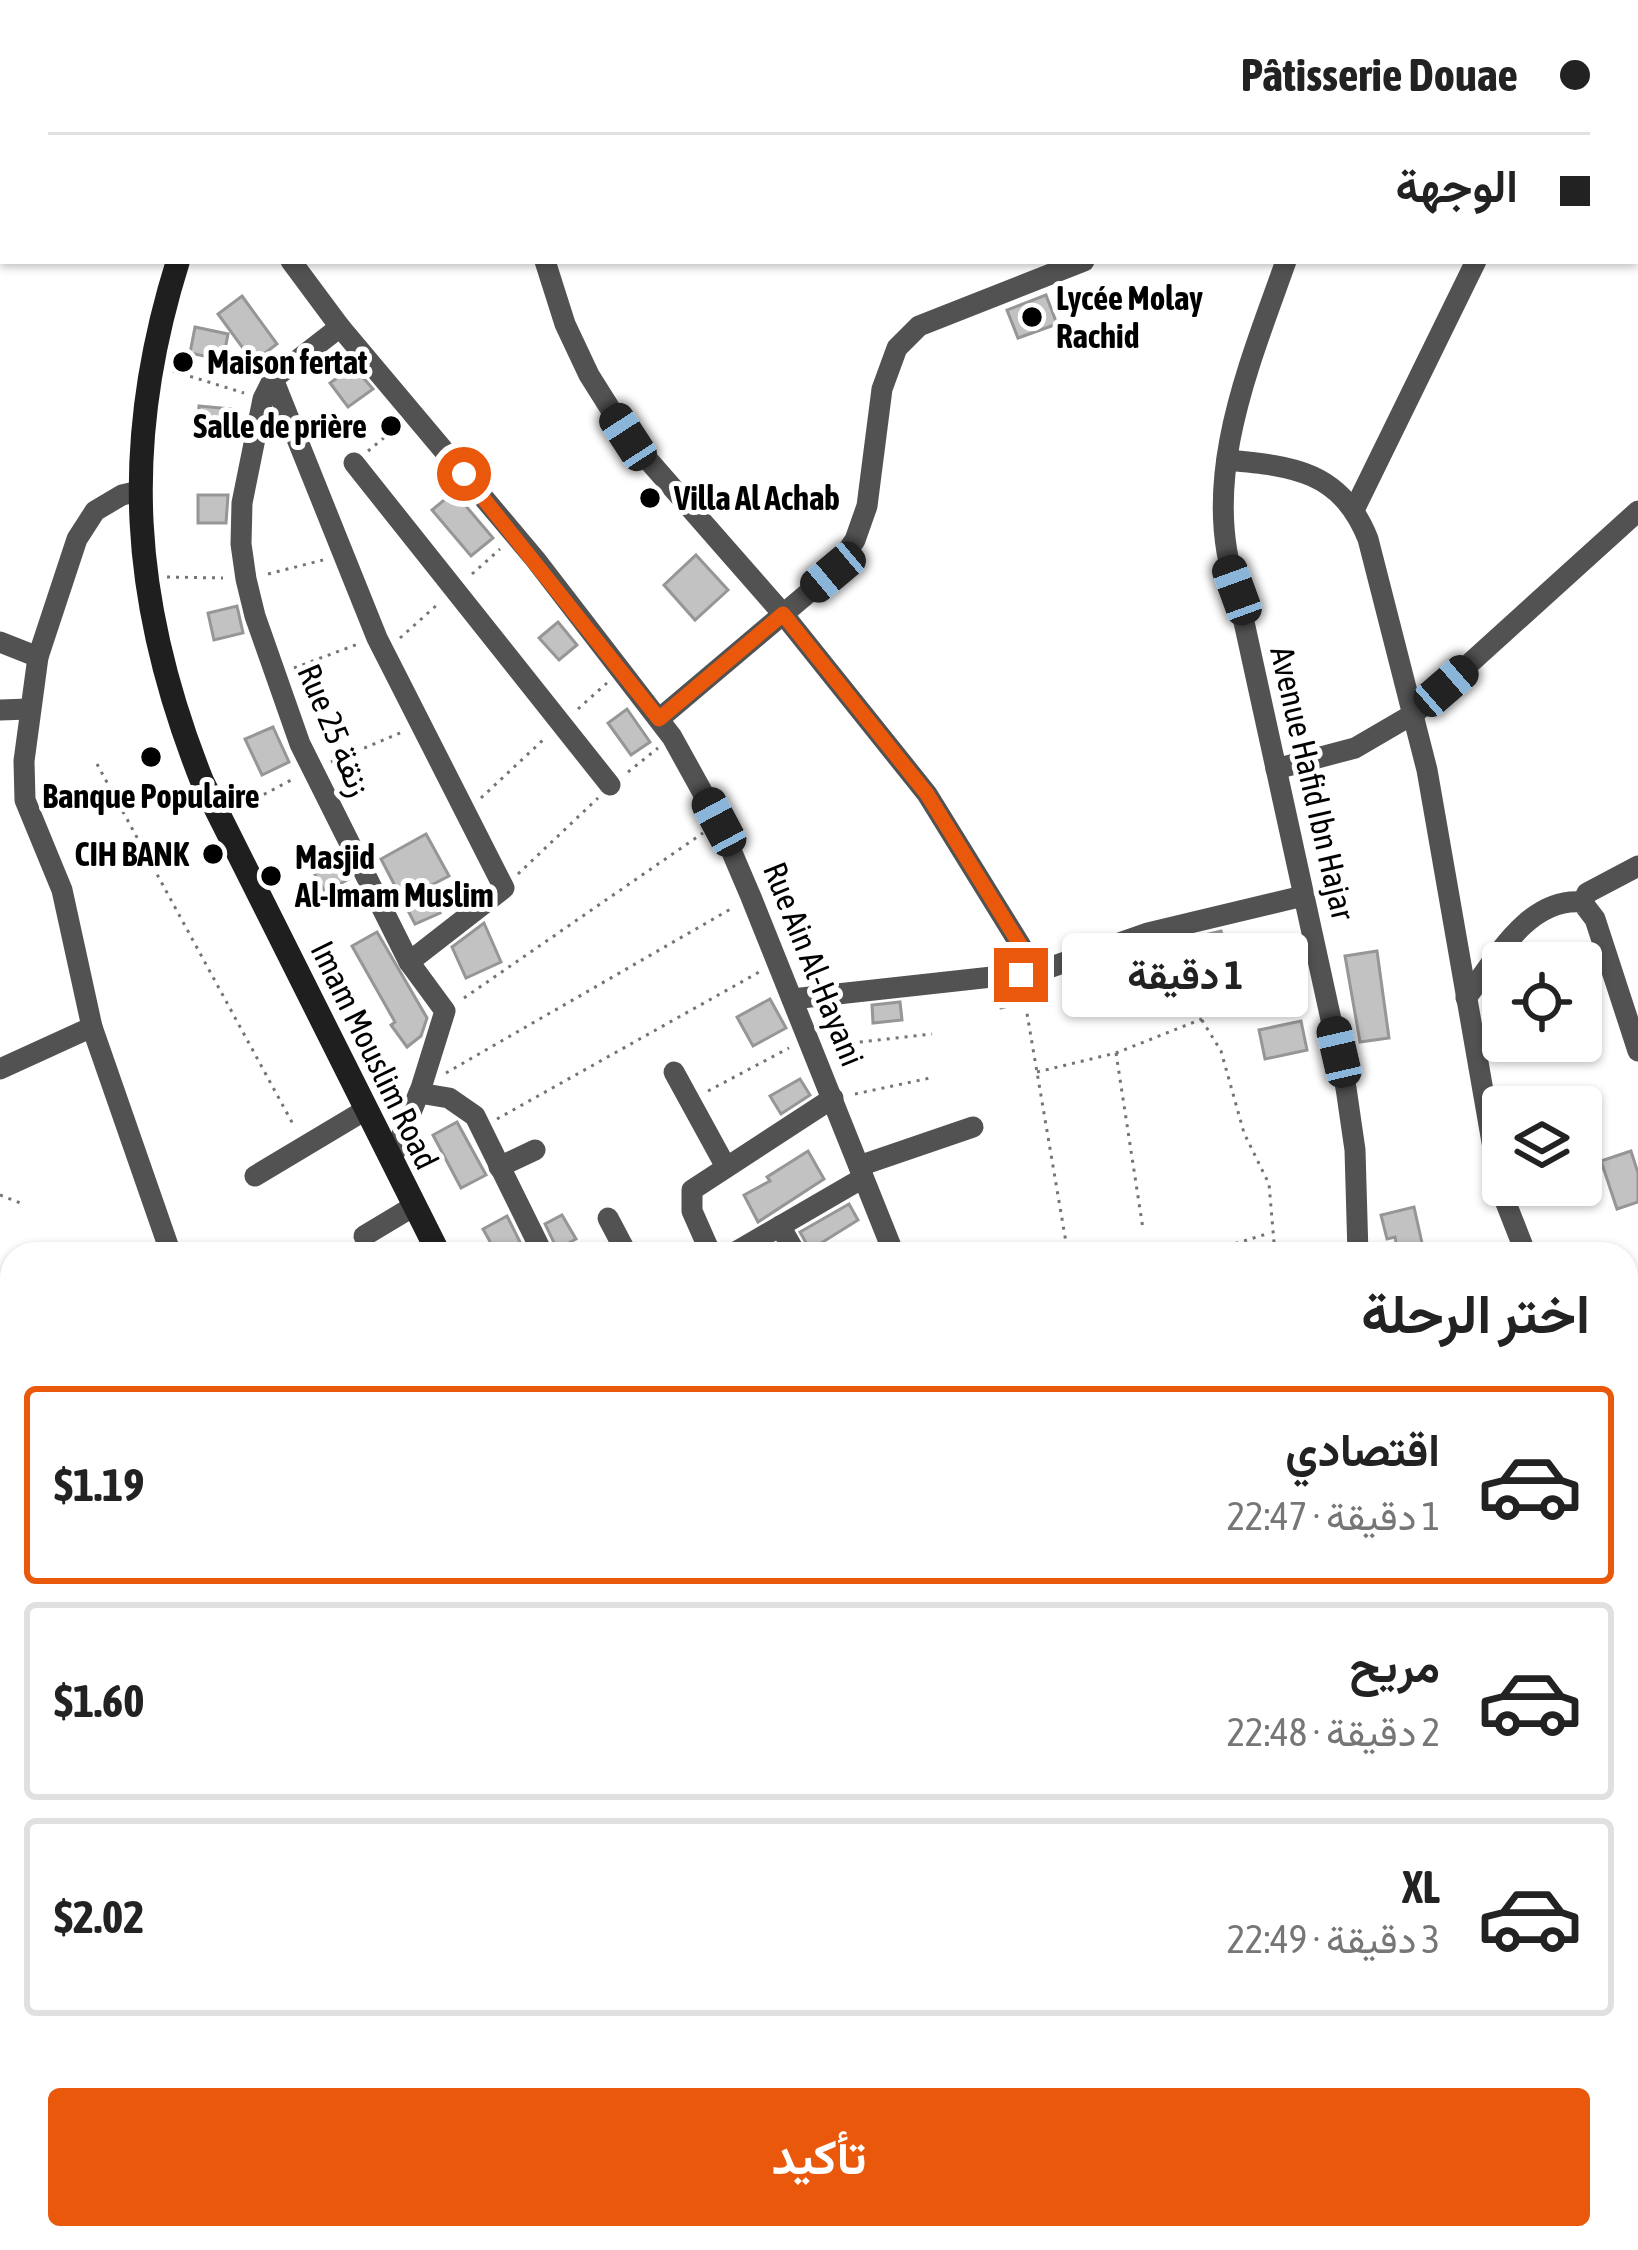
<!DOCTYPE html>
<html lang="ar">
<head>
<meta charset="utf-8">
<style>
  body { margin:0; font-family:"Asap Condensed",Vazirmatn,sans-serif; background:#f6f6f6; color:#222; direction:rtl; height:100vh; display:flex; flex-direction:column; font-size:45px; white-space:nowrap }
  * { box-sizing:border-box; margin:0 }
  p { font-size:39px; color:#767676 }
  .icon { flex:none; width:66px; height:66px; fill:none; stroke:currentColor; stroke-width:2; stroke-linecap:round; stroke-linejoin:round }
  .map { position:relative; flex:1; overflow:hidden; direction:ltr }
  .sheet { position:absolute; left:0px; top:1242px; width:1638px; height:1008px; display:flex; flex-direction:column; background:#fff; border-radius:36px 36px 0 0; box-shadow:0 3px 9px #0004; direction:rtl }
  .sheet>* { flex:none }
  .hud { position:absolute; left:0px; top:0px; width:1638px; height:264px; box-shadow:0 3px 9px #0004; direction:rtl; display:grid; align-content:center; height:264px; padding:0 48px; background:#fff }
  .buttons { position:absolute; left:1482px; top:942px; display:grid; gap:24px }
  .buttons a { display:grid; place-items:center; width:120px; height:120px; border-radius:12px; background:#fff; box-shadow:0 3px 9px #0004; font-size:60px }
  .end { position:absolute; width:54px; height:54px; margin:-27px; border:15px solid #ea580c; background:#fff; box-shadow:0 0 0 6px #fff }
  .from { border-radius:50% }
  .bubble { position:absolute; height:84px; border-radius:12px; background:#fff; box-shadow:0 3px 9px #0004; font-size:39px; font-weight:700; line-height:84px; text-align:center; direction:rtl }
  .car { position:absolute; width:36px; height:72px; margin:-36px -18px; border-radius:15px; box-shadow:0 0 9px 3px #0007; background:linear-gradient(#222 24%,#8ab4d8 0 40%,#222 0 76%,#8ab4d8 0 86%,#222 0) }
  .hud b { display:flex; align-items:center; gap:42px; height:114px; font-size:45px }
  .hud b+b { border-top:3px solid #e0e0e0 }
  .hud i { width:30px; height:30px; background:#222 }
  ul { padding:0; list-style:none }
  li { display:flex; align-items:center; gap:36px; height:198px; margin:0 24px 18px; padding:0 24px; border:6px solid #e0e0e0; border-radius:12px }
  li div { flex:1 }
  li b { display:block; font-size:45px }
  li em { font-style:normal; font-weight:700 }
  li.selected { border-color:#ea580c }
  li>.icon { width:108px; height:108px; stroke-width:1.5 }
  h2 { padding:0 48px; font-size:54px; line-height:144px }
  .primary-button { display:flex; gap:24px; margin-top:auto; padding:24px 48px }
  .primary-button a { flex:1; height:138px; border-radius:12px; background:#ea580c; color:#fff; font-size:48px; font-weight:700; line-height:138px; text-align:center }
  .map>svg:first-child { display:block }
</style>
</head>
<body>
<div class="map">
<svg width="1638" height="2250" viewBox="0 0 1638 2250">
  <rect width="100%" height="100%" fill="#fff"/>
  <g fill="#d9d9d9">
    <path d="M 0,0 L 124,0 L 124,3 L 3,3 L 0,97 Z"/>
    <path d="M 1626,2195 L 1638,2195 L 1638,2250 L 1452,2250 L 1469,2238 L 1626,2238 Z"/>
    <path d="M 1236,2238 L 1342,2238 L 1350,2250 L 1249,2250 Z"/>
  </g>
  <g fill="#c2c2c2" stroke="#969696" stroke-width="3">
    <path d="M 1046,295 L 1057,324 L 1018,338 L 1007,310 Z"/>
    <path d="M 242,296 L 277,344 L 253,362 L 218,314 Z"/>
    <path d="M 195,327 L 228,334 L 223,360 L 190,353 Z"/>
    <path d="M 353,366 L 373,389 L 348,407 L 330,383 Z"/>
    <path d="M 199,406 L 233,409 L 231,436 L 197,434 Z"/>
    <path d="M 454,492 L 493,538 L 471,556 L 432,510 Z"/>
    <path d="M 198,495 L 228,495 L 226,523 L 198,523 Z"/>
    <path d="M 696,555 L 728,590 L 695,620 L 664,585 Z"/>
    <path d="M 237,606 L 243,633 L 214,640 L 208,613 Z"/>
    <path d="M 558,622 L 577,645 L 559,660 L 539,638 Z"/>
    <path d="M 627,709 L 650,742 L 631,755 L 608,723 Z"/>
    <path d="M 273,727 L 289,762 L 262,775 L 245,739 Z"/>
    <path d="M 426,834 L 449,876 L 428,887 L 440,913 L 415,924 L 381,859 Z"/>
    <path d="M 336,856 L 349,879 L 325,892 L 312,869 Z"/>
    <path d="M 484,923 L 501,962 L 466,978 L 452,947 Z"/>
    <path d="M 1221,931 L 1230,963 L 1204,969 L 1196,937 Z"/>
    <path d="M 377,932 L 427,1018 L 421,1036 L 407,1047 L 391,1025 L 395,1022 L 352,946 Z"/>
    <path d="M 1377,951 L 1389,1038 L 1360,1042 L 1345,956 Z"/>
    <path d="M 1016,989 L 1020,1003 L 1001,1008 L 996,992 Z"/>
    <path d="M 770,999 L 786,1028 L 753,1046 L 737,1017 Z"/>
    <path d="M 900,1002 L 902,1020 L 873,1023 L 872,1005 Z"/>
    <path d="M 1301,1021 L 1307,1050 L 1265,1059 L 1259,1030 Z"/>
    <path d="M 800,1079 L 810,1095 L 781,1114 L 770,1096 Z"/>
    <path d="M 457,1122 L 486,1175 L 461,1188 L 433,1135 Z"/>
    <path d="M 808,1151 L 824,1179 L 758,1222 L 744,1195 L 770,1181 L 767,1177 Z"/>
    <path d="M 1631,1151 L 1638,1173 L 1638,1202 L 1617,1209 L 1601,1161 Z"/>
    <path d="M 849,1204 L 858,1220 L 810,1250 L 800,1232 Z"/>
    <path d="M 1414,1207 L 1424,1252 L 1398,1254 L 1395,1237 L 1387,1239 L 1381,1215 Z"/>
    <path d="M 562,1215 L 576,1239 L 557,1249 L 545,1224 Z"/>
    <path d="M 507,1216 L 520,1242 L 497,1254 L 483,1229 Z"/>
  </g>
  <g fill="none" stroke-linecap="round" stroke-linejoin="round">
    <g stroke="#747474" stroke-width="3" stroke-dasharray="3 6" stroke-linecap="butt">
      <path d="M 173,371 L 244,393"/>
      <path d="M 368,451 L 398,426"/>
      <path d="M 268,574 L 323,560"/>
      <path d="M 472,574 L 500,549"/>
      <path d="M 167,577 L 223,578"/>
      <path d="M 400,638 L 438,604"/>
      <path d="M 294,668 L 358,644"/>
      <path d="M 578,709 L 607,683"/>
      <path d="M 331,762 L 400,733"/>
      <path d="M 97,764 L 294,1126"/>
      <path d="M 628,772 L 658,748"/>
      <path d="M 481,798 L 544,739"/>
      <path d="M 240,807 L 295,778"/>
      <path d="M 518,874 L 598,798"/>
      <path d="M 1137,959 L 1155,970 L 1192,1004 L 1221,1051 L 1244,1133 L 1269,1184 L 1275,1254"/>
      <path d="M 1024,996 L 1068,1254"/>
      <path d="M 464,998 L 703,833"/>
      <path d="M 833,1045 L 932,1034"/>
      <path d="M 1116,1053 L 1143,1229"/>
      <path d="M 1037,1072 L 1116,1053 L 1202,1019"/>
      <path d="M 446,1073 L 734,907"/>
      <path d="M 708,1091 L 789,1048"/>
      <path d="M 855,1094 L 930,1078"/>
      <path d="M 497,1119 L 761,971"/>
      <path d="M 0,1195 L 23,1204"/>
      <path d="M 1201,1254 L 1270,1233"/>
      <path d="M 0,1277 L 12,1282"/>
      <path d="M 0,1374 L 12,1377"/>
      <path d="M 0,1480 L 12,1478"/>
      <path d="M 0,1620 L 12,1612"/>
      <path d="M 0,1760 L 12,1751"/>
      <path d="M 0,1896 L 8,1914 L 0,1921"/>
      <path d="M 0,1983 L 12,1979"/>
      <path d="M 0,2037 L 12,2022"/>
      <path d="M 0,2046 L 12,2051"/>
      <path d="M 168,2238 L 175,2250"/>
      <path d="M 381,2238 L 392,2250"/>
      <path d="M 525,2238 L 535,2250"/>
      <path d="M 315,2250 L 336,2238"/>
      <path d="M 413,2250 L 428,2238"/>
      <path d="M 482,2250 L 496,2238"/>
      <path d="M 577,2250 L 613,2238"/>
      <path d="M 681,2250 L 693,2238"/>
    </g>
    <g stroke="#525252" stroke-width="21">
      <path d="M 148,0 L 148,3"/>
      <path d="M 467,0 L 467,3"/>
      <path d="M 950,0 L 951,3"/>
      <path d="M 1170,0 L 1171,3"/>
      <path d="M 1409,0 L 1411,3"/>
      <path d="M 1493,0 L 1495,3"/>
      <path d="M 710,3 L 714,0"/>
      <path d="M 1440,3 L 1446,0"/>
      <path d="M 0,244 L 3,245"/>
      <path d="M 291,261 L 340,327 L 535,559 L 672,737 L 719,822 L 751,897 L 894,1254"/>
      <path d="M 545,261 L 565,324 L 589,375 L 628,437 L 783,614 L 927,794 L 1037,972"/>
      <path d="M 1286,261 C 1250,363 1198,482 1237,590 L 1346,1088 L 1355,1150 L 1358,1254"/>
      <path d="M 340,327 L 273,379 L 263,399 L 242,503 L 241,544 L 246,579 L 255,616 L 300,744 L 409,962 L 445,1011 L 421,1088 L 391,1161"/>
      <path d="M 273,379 L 377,638 L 504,888 L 409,962"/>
      <path d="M 1227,460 C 1293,466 1341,471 1368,539 L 1427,770 L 1500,1188 L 1526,1254"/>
      <path d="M 354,463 L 610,785"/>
      <path d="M 139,491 L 122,495 L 95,511 L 77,539 L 38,657 L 24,761 L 25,800 L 62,890 L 92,1027 L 171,1254"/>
      <path d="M 1355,508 L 1476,261"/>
      <path d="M 0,642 L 38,657"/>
      <path d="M 0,710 L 29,709"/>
      <path d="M 659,719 L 833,572 L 855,540 L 867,506 L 882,389 L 897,348 L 919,326 L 1084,261"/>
      <path d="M 1276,769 L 1355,748 L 1415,713 L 1638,511"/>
      <path d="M 1583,902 L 1587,893 L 1638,866"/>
      <path d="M 1466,998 C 1494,962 1527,897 1582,902 L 1595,919 L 1638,1051"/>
      <path d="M 792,999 L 1037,972 L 1148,933 L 1303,896"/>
      <path d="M 0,1069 L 92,1027"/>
      <path d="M 674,1072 L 726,1167"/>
      <path d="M 419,1093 L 449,1098 L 475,1116 L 543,1254"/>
      <path d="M 859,1166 L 973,1127"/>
      <path d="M 499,1167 L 535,1150"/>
      <path d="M 255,1176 L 367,1109"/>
      <path d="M 608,1218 L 627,1254"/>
      <path d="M 780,1226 L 796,1254"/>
      <path d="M 364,1236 L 414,1206"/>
      <path d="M 711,1254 L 692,1211 L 692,1190 L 833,1098"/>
      <path d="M 732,1254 L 863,1178"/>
      <path d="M 1626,1502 L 1638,1480"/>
      <path d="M 1626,1557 L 1638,1587"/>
      <path d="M 1626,1732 L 1638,1754"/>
      <path d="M 1626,2194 L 1638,2193"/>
      <path d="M 796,2243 L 813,2238"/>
      <path d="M 1364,2246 L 1377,2238"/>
      <path d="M 1146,2250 L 1154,2238"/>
    </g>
    <g stroke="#1f1f1f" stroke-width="24">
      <path d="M 163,0 L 166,3"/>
      <path d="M 200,3 L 201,0"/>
      <path d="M 228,3 L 229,0"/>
      <path d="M 178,261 C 120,445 131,603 202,781 L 439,1254"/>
      <path d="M 958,2238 L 965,2250"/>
    </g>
  </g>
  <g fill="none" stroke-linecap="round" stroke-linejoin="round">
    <path stroke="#ea580c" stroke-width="15" d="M 464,474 L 659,719 L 783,614 L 927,794 L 1037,972 L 1021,975"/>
  </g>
  <g fill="#000" stroke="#fff" stroke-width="4.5">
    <circle cx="1032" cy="317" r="12"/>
    <circle cx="183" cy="362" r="12"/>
    <circle cx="391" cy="426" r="12"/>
    <circle cx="650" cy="498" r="12"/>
    <circle cx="151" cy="757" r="12"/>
    <circle cx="213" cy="854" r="12"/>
    <circle cx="271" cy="876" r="12"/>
  </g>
  <g text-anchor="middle" stroke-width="10" stroke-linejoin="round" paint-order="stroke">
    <g font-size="33" font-weight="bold" fill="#000" stroke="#fff" text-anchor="start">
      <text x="1056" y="310">Lycée Molay<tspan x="1056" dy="38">Rachid</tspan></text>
      <text x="207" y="374">Maison fertat</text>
      <text x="367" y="438" text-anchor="end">Salle de prière</text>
      <text x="674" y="510">Villa Al Achab</text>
      <text x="151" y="808" text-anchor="middle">Banque Populaire</text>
      <text x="189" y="866" text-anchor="end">CIH BANK</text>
      <text x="295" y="869">Masjid<tspan x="295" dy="38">Al-Imam Muslim</tspan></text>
    </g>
    <g font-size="33" fill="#000" stroke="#fff">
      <text transform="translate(335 730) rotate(67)" y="12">Rue 25 زنقة</text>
      <text transform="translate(1313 783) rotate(77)" y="12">Avenue Hafid Ibn Hajar</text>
      <text transform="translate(814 964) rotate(68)" y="12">Rue Ain Al-Hayani</text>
      <text transform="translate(375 1055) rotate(64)" y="12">Imam Mouslim Road</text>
    </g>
  </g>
</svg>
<div class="buttons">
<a><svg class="icon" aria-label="locate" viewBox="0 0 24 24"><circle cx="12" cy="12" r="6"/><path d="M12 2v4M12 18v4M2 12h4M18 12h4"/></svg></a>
<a><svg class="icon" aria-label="layers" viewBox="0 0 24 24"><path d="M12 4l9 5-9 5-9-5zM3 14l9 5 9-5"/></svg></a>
</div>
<i class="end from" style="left:464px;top:474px"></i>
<i class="end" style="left:1021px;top:975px"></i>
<div class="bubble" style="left:1062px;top:933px;width:246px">1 دقيقة</div>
<i class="car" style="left:628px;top:437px;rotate:327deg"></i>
<i class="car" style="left:833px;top:572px;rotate:230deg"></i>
<i class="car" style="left:1237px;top:590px;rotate:340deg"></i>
<i class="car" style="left:1446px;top:686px;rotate:49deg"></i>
<i class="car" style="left:719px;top:822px;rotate:332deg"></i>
<i class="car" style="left:1339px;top:1052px;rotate:347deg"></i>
<div class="hud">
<b><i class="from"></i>Pâtisserie Douae</b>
<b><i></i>الوجهة</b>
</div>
<section class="sheet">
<h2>اختر الرحلة</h2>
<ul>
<li class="selected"><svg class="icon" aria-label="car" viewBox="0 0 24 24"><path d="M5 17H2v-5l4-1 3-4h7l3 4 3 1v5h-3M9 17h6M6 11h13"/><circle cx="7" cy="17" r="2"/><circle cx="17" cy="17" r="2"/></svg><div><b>اقتصادي</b><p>1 دقيقة · 22:47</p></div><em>$1.19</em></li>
<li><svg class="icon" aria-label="car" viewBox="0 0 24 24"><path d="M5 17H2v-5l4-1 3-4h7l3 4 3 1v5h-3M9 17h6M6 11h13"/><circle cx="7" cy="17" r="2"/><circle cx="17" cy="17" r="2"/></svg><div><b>مريح</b><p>2 دقيقة · 22:48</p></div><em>$1.60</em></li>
<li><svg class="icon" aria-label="car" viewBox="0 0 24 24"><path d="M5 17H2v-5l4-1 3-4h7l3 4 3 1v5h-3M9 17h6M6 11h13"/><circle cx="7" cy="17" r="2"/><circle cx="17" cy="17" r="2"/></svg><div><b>XL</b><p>3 دقيقة · 22:49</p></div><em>$2.02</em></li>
</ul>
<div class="primary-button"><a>تأكيد</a></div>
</section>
</div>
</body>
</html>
